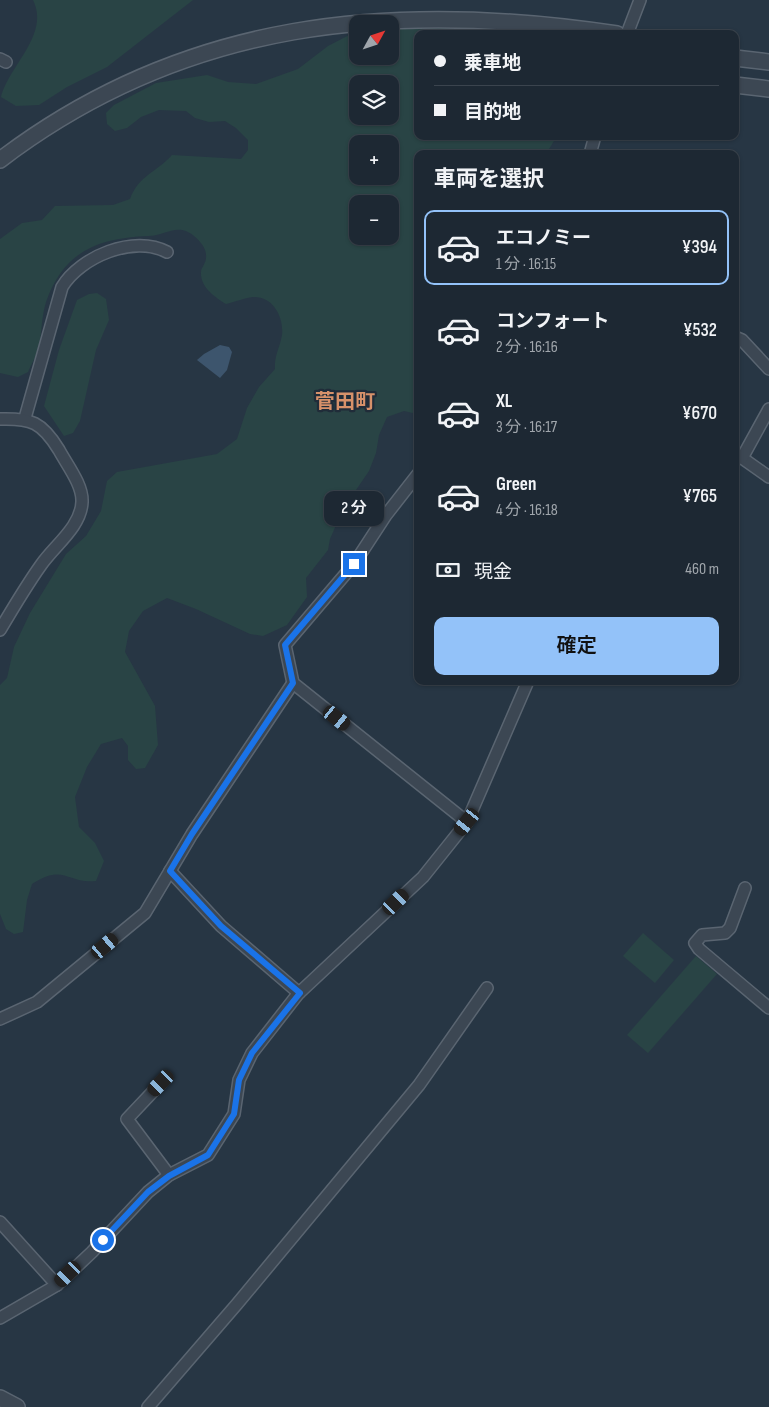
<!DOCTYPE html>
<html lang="ja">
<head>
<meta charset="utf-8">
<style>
  body { margin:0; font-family:"Sofia Sans Condensed","Noto Sans JP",sans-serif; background:#25303b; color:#f1f3f6; height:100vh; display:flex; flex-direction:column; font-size:19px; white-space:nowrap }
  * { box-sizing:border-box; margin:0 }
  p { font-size:16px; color:#a0a6ac }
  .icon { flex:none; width:28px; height:28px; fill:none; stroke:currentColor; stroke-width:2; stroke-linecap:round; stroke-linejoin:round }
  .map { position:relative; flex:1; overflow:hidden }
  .sheet { position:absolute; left:414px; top:150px; width:325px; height:535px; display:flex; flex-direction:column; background:#1d2833; border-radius:10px; box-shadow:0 1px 4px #0004,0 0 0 1px #3b444e }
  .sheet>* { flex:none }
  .top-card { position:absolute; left:414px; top:30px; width:325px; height:110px; border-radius:10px; box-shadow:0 1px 4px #0004,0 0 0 1px #3b444e; display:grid; align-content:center; height:110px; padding:0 20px; background:#1d2833 }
  .needle { width:32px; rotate:50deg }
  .controls { position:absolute; left:349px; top:15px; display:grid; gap:10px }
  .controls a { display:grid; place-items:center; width:50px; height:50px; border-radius:10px; background:#1d2833; box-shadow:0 1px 4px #0004,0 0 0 1px #3b444e; font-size:25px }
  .end { position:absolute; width:22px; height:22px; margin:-11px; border:6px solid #1a73e8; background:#fff; box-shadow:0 0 0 2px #fff }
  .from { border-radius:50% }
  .bubble { position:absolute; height:35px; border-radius:10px; background:#1d2833; box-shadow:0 1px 4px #0004,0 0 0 1px #3b444e; font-size:16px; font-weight:600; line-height:35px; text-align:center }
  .car { position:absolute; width:15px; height:30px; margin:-15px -8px; border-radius:6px; box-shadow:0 0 4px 1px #0007; background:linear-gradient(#222 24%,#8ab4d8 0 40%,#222 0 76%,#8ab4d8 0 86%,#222 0) }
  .top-card b { display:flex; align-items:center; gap:18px; height:48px; font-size:19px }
  .top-card b+b { border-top:1px solid #3b444e }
  .top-card i { width:12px; height:12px; background:#f1f3f6 }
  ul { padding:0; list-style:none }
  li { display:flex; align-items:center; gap:15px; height:75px; margin:0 10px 8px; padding:0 10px; border:2px solid transparent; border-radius:10px }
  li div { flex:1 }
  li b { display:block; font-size:19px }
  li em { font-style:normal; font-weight:600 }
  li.current { border-color:#93c2f9 }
  li>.icon { width:45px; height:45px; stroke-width:1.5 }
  h2 { padding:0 20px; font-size:22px; line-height:60px }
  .pay { display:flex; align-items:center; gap:12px; height:55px; padding:0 20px; font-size:19px }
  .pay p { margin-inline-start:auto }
  .cta { display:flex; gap:10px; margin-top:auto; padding:10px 20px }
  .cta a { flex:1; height:58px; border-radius:10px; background:#93c2f9; color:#111; font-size:20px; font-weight:600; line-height:58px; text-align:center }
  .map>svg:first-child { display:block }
</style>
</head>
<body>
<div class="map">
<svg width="769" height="1407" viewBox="0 0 769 1407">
  <rect width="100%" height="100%" fill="#273644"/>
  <g fill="#294445" fill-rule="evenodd">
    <path d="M 33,0 L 193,0 L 107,67 L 67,87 L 39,105 L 16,106 L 1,97 C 10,64 50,35 33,0 Z"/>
    <path d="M 390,24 L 498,28 L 509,34 L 418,34 L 418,136 L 557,136 L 546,154 L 418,154 L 417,414 L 404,411 L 387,417 L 379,435 L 376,453 L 369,471 L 343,509 L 330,539 L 328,550 L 306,578 L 307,597 L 287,625 L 263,636 L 250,634 L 196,609 L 167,598 L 143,611 L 129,631 L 125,652 L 155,706 L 158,745 L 145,768 L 136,769 L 128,760 L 128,746 L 122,738 L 101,744 L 87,767 L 75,797 L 79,827 L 95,843 L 104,861 L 96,881 C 66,884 65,863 32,884 L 27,900 L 23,932 L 14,934 L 6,929 L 0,914 L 0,685 L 7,678 L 14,647 L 30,613 L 66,554 L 86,536 L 101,511 L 107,481 L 117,472 L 217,454 L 237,439 L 247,408 L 259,387 L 275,369 C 274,356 280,347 282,335 C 284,317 273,296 253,297 C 244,298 234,302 226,304 C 215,297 200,287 201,272 C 201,268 206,263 206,258 C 207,249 201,242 194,236 C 177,222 166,236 148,236 C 98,238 64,251 46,302 C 41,318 42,335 38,351 C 35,358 31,365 28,372 L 18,377 L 0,373 L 0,239 L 22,223 L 42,220 L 55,206 L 113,205 L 130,199 C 139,175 156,173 172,155 L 241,159 L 248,150 L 248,140 L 236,128 L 225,121 L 209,122 L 195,118 L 186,111 L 159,110 L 141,117 L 127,128 L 115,131 L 107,124 L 106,113 L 114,105 L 156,83 L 207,75 L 228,82 L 256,84 L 298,69 L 328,46 L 357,31 L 358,56 L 390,56 ZM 358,84 L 390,84 L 390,116 L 358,116 ZM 358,144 L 390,144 L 390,176 L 358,176 ZM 358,204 L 390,204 L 390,236 L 358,236 Z"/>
    <path d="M 97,293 L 106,299 L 109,320 L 96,350 L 80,421 L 73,433 L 64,436 L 44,406 L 59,350 L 77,300 L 89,294 Z"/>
    <path d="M 643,933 L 674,960 L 655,983 L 623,956 Z"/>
    <path d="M 696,956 L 717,974 L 648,1053 L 627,1035 Z"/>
  </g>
  <path fill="#3d556d" d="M 220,345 L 229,347 L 232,352 L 227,370 L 220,378 L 197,360 L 204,354 Z"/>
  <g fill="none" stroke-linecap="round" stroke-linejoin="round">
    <defs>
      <g id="minor">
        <path d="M 627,34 L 640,0"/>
        <path d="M 0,59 L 6,62"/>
        <path d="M 590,154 L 595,136"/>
        <path d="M 735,337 L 742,340 L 769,369"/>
        <path d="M 25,418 L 62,287 C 80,257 134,234 167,252"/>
        <path d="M 0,419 C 31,418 42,422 59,450 C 67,465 83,485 82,502 C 81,527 54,546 41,565 C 26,586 13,608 0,630"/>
        <path d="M 735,453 L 769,477"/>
        <path d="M 742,458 L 769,409"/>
        <path d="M 418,474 L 386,515 L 354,564 L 285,645 L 293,683 L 467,822"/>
        <path d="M 170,871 L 221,926 L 299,993"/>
        <path d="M 745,888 L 730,928 L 725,933 L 702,935 L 695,943 L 699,949 L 769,1008"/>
        <path d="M 0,1019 L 37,1002 L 145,913 L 192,834 L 293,683"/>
        <path d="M 161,1083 L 127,1119 L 169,1175"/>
        <path d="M 0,1222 L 57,1285"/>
        <path d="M 0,1318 L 57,1285 L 92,1252 L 148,1192 L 169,1175 L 208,1155 L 234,1114 L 239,1080 L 252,1053 L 298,994 L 423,877 L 467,822 L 528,681"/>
        <path d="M 148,1407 L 237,1304 L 419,1085 L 487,988"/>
      </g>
      <g id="tertiary">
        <path d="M 735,58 L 769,62"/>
        <path d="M 735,85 L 769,89"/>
        <path d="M 0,160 C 184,20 392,0 617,34"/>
        <path d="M 0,1398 L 17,1407"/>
      </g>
    </defs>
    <use href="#minor" stroke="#5a6571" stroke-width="14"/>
    <use href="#tertiary" stroke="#5a6571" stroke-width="18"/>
    <use href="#minor" stroke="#3c4753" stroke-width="11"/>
    <use href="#tertiary" stroke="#3c4753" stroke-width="15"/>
  </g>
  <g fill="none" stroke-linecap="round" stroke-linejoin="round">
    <path stroke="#1a73e8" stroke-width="6" d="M 103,1240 L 148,1192 L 169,1176 L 208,1155 L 234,1114 L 239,1080 L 252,1053 L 300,993 L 221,926 L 170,871 L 192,834 L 293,683 L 285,645 L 354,564"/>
  </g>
  <g text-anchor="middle" stroke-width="4.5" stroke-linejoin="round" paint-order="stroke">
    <g font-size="20" font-weight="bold" fill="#d7916a" stroke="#202c39">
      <text x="345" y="408">菅田町</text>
    </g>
  </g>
</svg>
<div class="controls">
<a><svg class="needle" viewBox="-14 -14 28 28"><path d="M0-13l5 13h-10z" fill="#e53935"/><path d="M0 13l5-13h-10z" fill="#a0a6ac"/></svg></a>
<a><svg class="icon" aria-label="layers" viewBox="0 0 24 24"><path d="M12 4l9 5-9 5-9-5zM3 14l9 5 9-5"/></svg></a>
<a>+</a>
<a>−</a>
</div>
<i class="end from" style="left:103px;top:1240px"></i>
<i class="end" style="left:354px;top:564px"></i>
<div class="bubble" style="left:324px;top:491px;width:60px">2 分</div>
<i class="car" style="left:337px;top:718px;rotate:129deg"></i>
<i class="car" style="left:467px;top:822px;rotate:219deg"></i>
<i class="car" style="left:396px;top:902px;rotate:46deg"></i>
<i class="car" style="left:105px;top:946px;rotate:50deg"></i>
<i class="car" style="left:161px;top:1083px;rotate:224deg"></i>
<i class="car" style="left:68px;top:1274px;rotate:226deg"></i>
<div class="top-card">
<b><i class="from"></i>乗車地</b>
<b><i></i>目的地</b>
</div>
<section class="sheet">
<h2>車両を選択</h2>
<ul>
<li class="current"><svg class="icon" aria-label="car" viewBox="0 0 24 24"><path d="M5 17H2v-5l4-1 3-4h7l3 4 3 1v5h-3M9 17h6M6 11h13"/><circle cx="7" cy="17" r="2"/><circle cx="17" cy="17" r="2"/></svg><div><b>エコノミー</b><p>1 分 · 16:15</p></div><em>¥394</em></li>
<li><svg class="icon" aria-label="car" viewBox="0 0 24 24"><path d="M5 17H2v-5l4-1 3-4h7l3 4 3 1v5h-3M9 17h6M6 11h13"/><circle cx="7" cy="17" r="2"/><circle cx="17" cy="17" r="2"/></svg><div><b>コンフォート</b><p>2 分 · 16:16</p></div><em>¥532</em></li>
<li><svg class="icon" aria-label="car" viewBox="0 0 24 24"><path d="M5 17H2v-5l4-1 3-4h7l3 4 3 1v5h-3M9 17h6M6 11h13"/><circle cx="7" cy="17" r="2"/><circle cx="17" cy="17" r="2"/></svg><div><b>XL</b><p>3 分 · 16:17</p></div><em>¥670</em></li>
<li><svg class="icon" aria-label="car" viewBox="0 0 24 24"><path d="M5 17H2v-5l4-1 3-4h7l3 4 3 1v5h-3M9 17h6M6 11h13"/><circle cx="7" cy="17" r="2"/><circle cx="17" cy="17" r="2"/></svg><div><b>Green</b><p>4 分 · 16:18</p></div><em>¥765</em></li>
</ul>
<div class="pay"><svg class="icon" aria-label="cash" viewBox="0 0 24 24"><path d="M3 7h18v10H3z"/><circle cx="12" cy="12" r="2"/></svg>現金<p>460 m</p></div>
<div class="cta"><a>確定</a></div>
</section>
</div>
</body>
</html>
